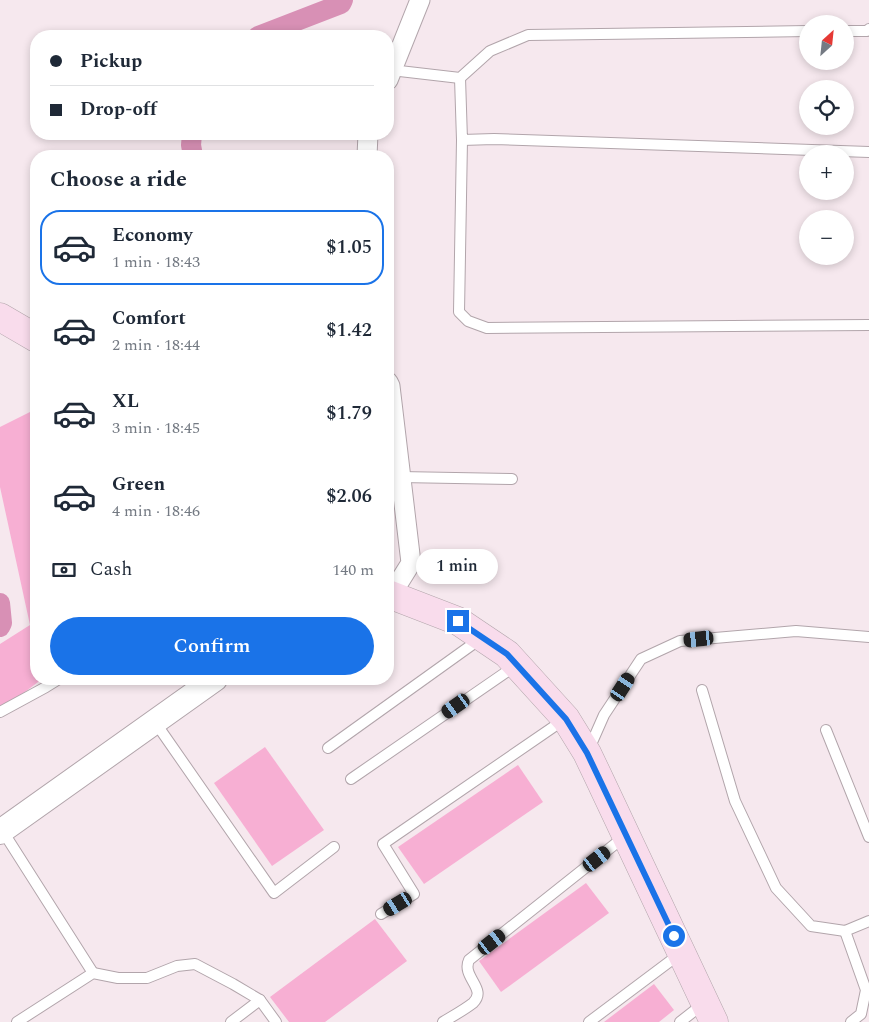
<!DOCTYPE html>
<html lang="en">
<head>
<meta charset="utf-8">
<style>
  body { margin:0; font-family:Spectral,serif; background:#f6f6f7; color:#1f2937; height:100vh; display:flex; flex-direction:column; font-size:19px; white-space:nowrap }
  * { box-sizing:border-box; margin:0 }
  p { font-size:16px; color:#747a83 }
  .icon { flex:none; width:28px; height:28px; fill:none; stroke:currentColor; stroke-width:2; stroke-linecap:round; stroke-linejoin:round }
  .map { position:relative; flex:1; overflow:hidden }
  .sheet { position:absolute; left:30px; top:150px; width:364px; height:535px; display:flex; flex-direction:column; background:#fff; border-radius:20px; box-shadow:0 2px 8px #0003 }
  .sheet>* { flex:none }
  .top-card { position:absolute; left:30px; top:30px; width:364px; height:110px; border-radius:20px; box-shadow:0 2px 8px #0003; display:grid; align-content:center; height:110px; padding:0 20px; background:#fff }
  .needle { width:32px; rotate:27deg }
  .buttons { position:absolute; left:799px; top:15px; display:grid; gap:10px }
  .buttons a { display:grid; place-items:center; width:55px; height:55px; border-radius:50%; background:#fff; box-shadow:0 2px 8px #0003; font-size:25px }
  .end { position:absolute; width:22px; height:22px; margin:-11px; border:6px solid #1a73e8; background:#fff; box-shadow:0 0 0 2px #fff }
  .from { border-radius:50% }
  .bubble { position:absolute; height:35px; border-radius:18px; background:#fff; box-shadow:0 2px 8px #0003; font-size:16px; font-weight:600; line-height:35px; text-align:center }
  .car { position:absolute; width:15px; height:30px; margin:-15px -8px; border-radius:6px; box-shadow:0 0 4px 1px #0007; background:linear-gradient(#222 24%,#8ab4d8 0 40%,#222 0 76%,#8ab4d8 0 86%,#222 0) }
  .top-card b { display:flex; align-items:center; gap:18px; height:48px; font-size:19px }
  .top-card b+b { border-top:1px solid #e0e1e3 }
  .top-card i { width:12px; height:12px; background:#1f2937 }
  ul { padding:0; list-style:none }
  li { display:flex; align-items:center; gap:15px; height:75px; margin:0 10px 8px; padding:0 10px; border:2px solid transparent; border-radius:20px }
  li div { flex:1 }
  li b { display:block; font-size:19px }
  li em { font-style:normal; font-weight:600 }
  li.current { border-color:#1a73e8 }
  li>.icon { width:45px; height:45px; stroke-width:1.5 }
  h2 { padding:0 20px; font-size:22px; line-height:60px }
  .pay { display:flex; align-items:center; gap:12px; height:55px; padding:0 20px; font-size:19px }
  .pay p { margin-inline-start:auto }
  .primary-button { display:flex; gap:10px; margin-top:auto; padding:10px 20px }
  .primary-button a { flex:1; height:58px; border-radius:30px; background:#1a73e8; color:#fff; font-size:20px; font-weight:600; line-height:58px; text-align:center }
  .map>svg:first-child { display:block }
</style>
</head>
<body>
<div class="map">
<svg width="869" height="1022" viewBox="0 0 869 1022">
  <rect width="100%" height="100%" fill="#f6e8ee"/>
  <g fill="#f7afd3">
    <path d="M 36,409 L 36,679 L 42,679 L 0,711 L 0,644 L 30,625 L 0,487 L 0,427 Z"/>
    <path d="M 265,747 L 324,830 L 272,866 L 214,783 Z"/>
    <path d="M 518,765 L 543,802 L 424,884 L 398,847 Z"/>
    <path d="M 586,883 L 609,913 L 501,992 L 479,961 Z"/>
    <path d="M 375,919 L 407,961 L 325,1022 L 289,1022 L 270,997 Z"/>
    <path d="M 654,984 L 674,1010 L 659,1022 L 604,1022 Z"/>
  </g>
  <g fill="none" stroke-linecap="round" stroke-linejoin="round">
    <g stroke="#d890b5" stroke-width="20">
      <path d="M 258,36 L 341,4 L 343,0"/>
      <path d="M 192,134 L 191,145 L 193,156"/>
      <path d="M 0,603 L 2,623 L 0,627"/>
    </g>
    <defs>
      <g id="service">
        <path d="M 845,31 L 867,31 L 869,29"/>
        <path d="M 391,70 L 460,78 L 490,51 L 528,35 L 808,31"/>
        <path d="M 460,78 L 462,140 L 494,139 L 869,152"/>
        <path d="M 462,140 L 459,312 L 468,321 L 487,328 L 869,325"/>
        <path d="M 400,477 L 512,479"/>
        <path d="M 702,690 L 735,801 L 776,888 L 811,926 L 845,931 L 869,921"/>
        <path d="M 0,712 L 46,687 L 59,679"/>
        <path d="M 155,722 L 274,893 L 334,847"/>
        <path d="M 826,730 L 869,837"/>
        <path d="M 328,748 L 480,639"/>
        <path d="M 589,749 L 604,715 L 641,659 L 680,641 L 796,631 L 869,637"/>
        <path d="M 351,779 L 515,666"/>
        <path d="M 2,830 L 93,973"/>
        <path d="M 381,914 L 414,894 L 383,844 L 565,719"/>
        <path d="M 845,931 L 866,990 L 861,1014 L 851,1022"/>
        <path d="M 17,1022 L 93,973 L 118,978 L 147,978 L 177,966 L 195,964 L 233,984 L 260,1000 L 276,1022"/>
        <path d="M 231,1022 L 260,1000"/>
        <path d="M 443,1022 C 453,1016 464,1010 473,1003 C 488,989 461,977 469,960 L 624,837"/>
        <path d="M 589,1022 L 681,953"/>
        <path d="M 680,1022 L 703,1004"/>
      </g>
      <g id="minor">
        <path d="M 388,80 L 420,0"/>
        <path d="M 367,156 L 368,134"/>
        <path d="M 388,382 L 390,386 L 411,563 L 391,595"/>
      </g>
      <path id="tertiary" d="M 0,832 L 215,679"/>
      <g id="secondary">
        <path d="M 0,317 L 36,338"/>
        <path d="M 388,594 L 458,621 L 507,654 L 566,719 L 587,753 L 598,776 L 714,1022"/>
      </g>
    </defs>
    <use href="#service" stroke="#b2a5ab" stroke-width="12"/>
    <use href="#minor" stroke="#b2a5ab" stroke-width="21"/>
    <use href="#tertiary" stroke="#b2a5ab" stroke-width="26"/>
    <use href="#secondary" stroke="#b2a5ab" stroke-width="29"/>
    <use href="#service" stroke="#fff" stroke-width="10"/>
    <use href="#minor" stroke="#fff" stroke-width="19"/>
    <use href="#tertiary" stroke="#fff" stroke-width="24"/>
    <use href="#secondary" stroke="#f9dcec" stroke-width="28"/>
  </g>
  <g fill="none" stroke-linecap="round" stroke-linejoin="round">
    <path stroke="#1a73e8" stroke-width="6" d="M 458,621 L 507,654 L 566,719 L 587,753 L 674,936"/>
  </g>
</svg>
<div class="buttons">
<a><svg class="needle" viewBox="-14 -14 28 28"><path d="M0-13l5 13h-10z" fill="#e53935"/><path d="M0 13l5-13h-10z" fill="#747a83"/></svg></a>
<a><svg class="icon" aria-label="locate" viewBox="0 0 24 24"><circle cx="12" cy="12" r="6"/><path d="M12 2v4M12 18v4M2 12h4M18 12h4"/></svg></a>
<a>+</a>
<a>−</a>
</div>
<i class="end from" style="left:674px;top:936px"></i>
<i class="end" style="left:458px;top:621px"></i>
<div class="bubble" style="left:416px;top:549px;width:82px">1 min</div>
<i class="car" style="left:699px;top:639px;rotate:264deg"></i>
<i class="car" style="left:623px;top:687px;rotate:33deg"></i>
<i class="car" style="left:456px;top:706px;rotate:235deg"></i>
<i class="car" style="left:597px;top:859px;rotate:52deg"></i>
<i class="car" style="left:398px;top:904px;rotate:239deg"></i>
<i class="car" style="left:492px;top:942px;rotate:52deg"></i>
<div class="top-card">
<b><i class="from"></i>Pickup</b>
<b><i></i>Drop-off</b>
</div>
<section class="sheet">
<h2>Choose a ride</h2>
<ul>
<li class="current"><svg class="icon" aria-label="car" viewBox="0 0 24 24"><path d="M5 17H2v-5l4-1 3-4h7l3 4 3 1v5h-3M9 17h6M6 11h13"/><circle cx="7" cy="17" r="2"/><circle cx="17" cy="17" r="2"/></svg><div><b>Economy</b><p>1 min · 18:43</p></div><em>$1.05</em></li>
<li><svg class="icon" aria-label="car" viewBox="0 0 24 24"><path d="M5 17H2v-5l4-1 3-4h7l3 4 3 1v5h-3M9 17h6M6 11h13"/><circle cx="7" cy="17" r="2"/><circle cx="17" cy="17" r="2"/></svg><div><b>Comfort</b><p>2 min · 18:44</p></div><em>$1.42</em></li>
<li><svg class="icon" aria-label="car" viewBox="0 0 24 24"><path d="M5 17H2v-5l4-1 3-4h7l3 4 3 1v5h-3M9 17h6M6 11h13"/><circle cx="7" cy="17" r="2"/><circle cx="17" cy="17" r="2"/></svg><div><b>XL</b><p>3 min · 18:45</p></div><em>$1.79</em></li>
<li><svg class="icon" aria-label="car" viewBox="0 0 24 24"><path d="M5 17H2v-5l4-1 3-4h7l3 4 3 1v5h-3M9 17h6M6 11h13"/><circle cx="7" cy="17" r="2"/><circle cx="17" cy="17" r="2"/></svg><div><b>Green</b><p>4 min · 18:46</p></div><em>$2.06</em></li>
</ul>
<div class="pay"><svg class="icon" aria-label="cash" viewBox="0 0 24 24"><path d="M3 7h18v10H3z"/><circle cx="12" cy="12" r="2"/></svg>Cash<p>140 m</p></div>
<div class="primary-button"><a>Confirm</a></div>
</section>
</div>
</body>
</html>
